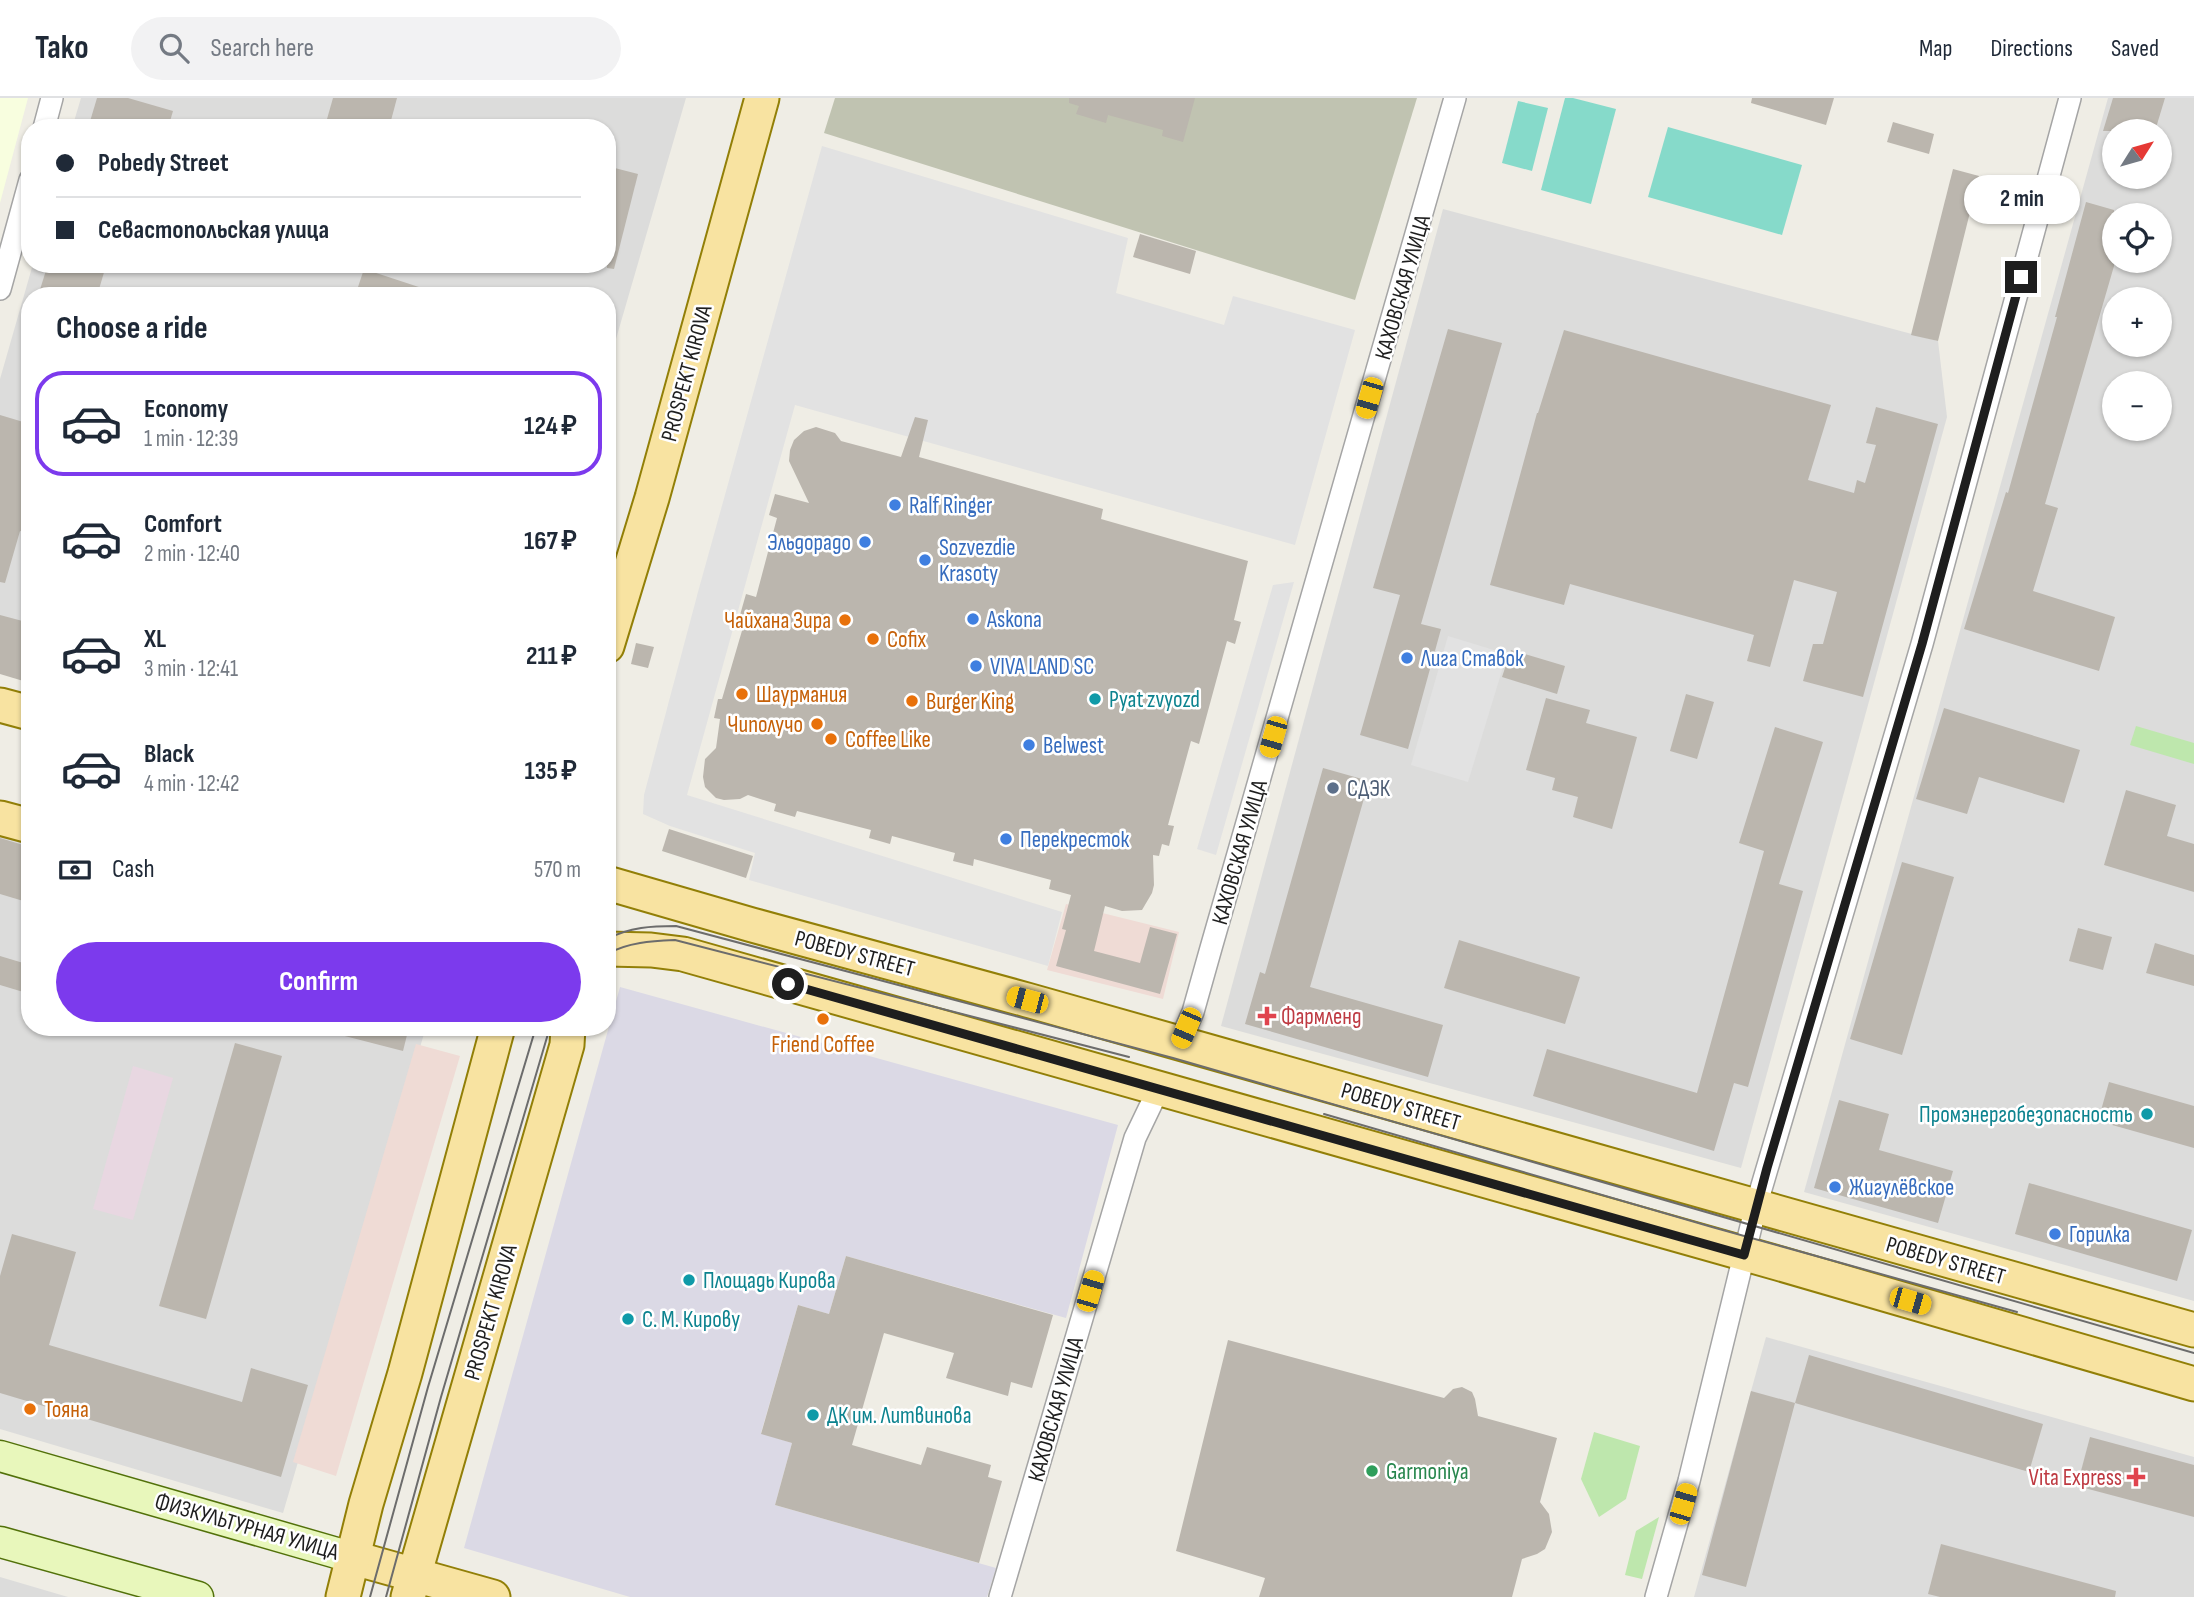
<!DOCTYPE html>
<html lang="en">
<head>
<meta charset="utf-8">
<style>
  body { margin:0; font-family:"Sofia Sans Condensed",sans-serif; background:#f2f2f3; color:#1f2937; height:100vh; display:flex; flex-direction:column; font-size:26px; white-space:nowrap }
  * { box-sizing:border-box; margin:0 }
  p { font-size:23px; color:#747a83 }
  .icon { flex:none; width:38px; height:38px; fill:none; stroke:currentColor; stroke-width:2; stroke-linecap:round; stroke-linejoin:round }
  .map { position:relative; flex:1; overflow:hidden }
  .sheet { position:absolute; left:21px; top:189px; width:595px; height:749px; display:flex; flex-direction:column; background:#fff; border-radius:28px; box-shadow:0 2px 5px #0004 }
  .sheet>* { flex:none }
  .banner { position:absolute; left:21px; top:21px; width:595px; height:154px; border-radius:28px; box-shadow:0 2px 5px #0004; display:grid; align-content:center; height:154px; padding:0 35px; background:#fff }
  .needle { width:46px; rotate:53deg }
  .fabs { position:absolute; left:2102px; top:21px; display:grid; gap:14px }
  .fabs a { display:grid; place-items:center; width:70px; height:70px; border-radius:50%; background:#fff; box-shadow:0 2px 5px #0004; font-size:35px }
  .end { position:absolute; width:32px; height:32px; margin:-16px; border:9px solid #1e1e1e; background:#fff; box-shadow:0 0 0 4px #fff }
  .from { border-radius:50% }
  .bubble { position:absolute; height:49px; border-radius:24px; background:#fff; box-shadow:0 2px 5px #0004; font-size:23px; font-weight:700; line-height:49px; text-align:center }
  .car { position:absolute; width:21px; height:42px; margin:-21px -10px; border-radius:9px; box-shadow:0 0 5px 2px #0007; background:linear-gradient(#f5c518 24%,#345 0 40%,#f5c518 0 76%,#345 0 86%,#f5c518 0) }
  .banner b { display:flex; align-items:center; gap:24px; height:66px; font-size:26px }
  .banner b+b { border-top:2px solid #e0e1e3 }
  .banner i { width:18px; height:18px; background:#1f2937 }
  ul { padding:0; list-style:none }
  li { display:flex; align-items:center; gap:21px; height:105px; margin:0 14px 10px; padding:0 21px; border:4px solid transparent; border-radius:28px }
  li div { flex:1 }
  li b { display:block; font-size:26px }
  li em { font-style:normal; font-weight:700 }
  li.active { border-color:#7c3aed }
  li>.icon { width:63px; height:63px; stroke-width:1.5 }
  h2 { padding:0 35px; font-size:32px; line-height:84px }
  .pay { display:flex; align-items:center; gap:18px; height:77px; padding:0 35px; font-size:26px }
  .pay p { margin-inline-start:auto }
  .action { display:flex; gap:14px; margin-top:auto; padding:14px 35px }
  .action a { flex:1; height:80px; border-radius:42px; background:#7c3aed; color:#fff; font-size:28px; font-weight:700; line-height:80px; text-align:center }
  header { display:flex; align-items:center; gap:42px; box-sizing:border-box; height:98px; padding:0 35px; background:#fff; border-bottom:2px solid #e0e1e3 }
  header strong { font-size:33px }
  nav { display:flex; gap:38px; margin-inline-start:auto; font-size:24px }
  .search { width:490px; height:63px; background:#f2f2f3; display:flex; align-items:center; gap:18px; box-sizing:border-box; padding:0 24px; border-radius:38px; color:#747a83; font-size:26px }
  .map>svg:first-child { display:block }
</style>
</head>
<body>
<header>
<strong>Tako</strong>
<div class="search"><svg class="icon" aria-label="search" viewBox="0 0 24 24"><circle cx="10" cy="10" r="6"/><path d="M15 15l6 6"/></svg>Search here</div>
<nav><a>Map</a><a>Directions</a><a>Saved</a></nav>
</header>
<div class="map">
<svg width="2194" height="1499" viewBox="0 0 2194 1499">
  <rect width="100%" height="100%" fill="#efede5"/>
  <g fill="#dcdcdb" fill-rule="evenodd">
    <path d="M 81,0 L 686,0 L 607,272 L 607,198 L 30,198 L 30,579 L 0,570 L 0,281 L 33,166 L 607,166 L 607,30 L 72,30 Z"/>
    <path d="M 2108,0 L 2194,0 L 2194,1203 L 1804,1094 ZM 2114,33 L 2160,33 L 2160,79 L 2114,79 ZM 2114,117 L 2160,117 L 2160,163 L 2114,163 ZM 2114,201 L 2160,201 L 2160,247 L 2114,247 ZM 2114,285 L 2160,285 L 2160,331 L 2114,331 Z"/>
    <path d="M 1443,111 L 1938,243 L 1947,319 L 1741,1070 L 1221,928 Z"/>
    <path d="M 0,729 L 30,738 L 30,929 L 426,929 L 283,1415 L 0,1331 Z"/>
    <path d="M 1766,1239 L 2194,1359 L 2194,1499 L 1694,1499 Z"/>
    <path d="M 0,1479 L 68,1499 L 0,1499 Z"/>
  </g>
  <g fill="#efdbd5">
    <path d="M 1066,806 L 1179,834 L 1163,901 L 1047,872 Z"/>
    <path d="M 416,946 L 460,958 L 336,1378 L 293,1364 Z"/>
  </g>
  <path fill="#e8d7e1" d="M 133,968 L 173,980 L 133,1122 L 93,1111 Z"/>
  <path fill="#f8fedf" d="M 0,0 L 28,0 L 0,105 Z"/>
  <path fill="#c0c3b1" d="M 835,0 L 1417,0 L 1355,202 L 824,35 Z"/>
  <g fill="#bee7ad">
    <path d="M 2136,628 L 2194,645 L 2194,666 L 2130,647 Z"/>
    <path d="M 1594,1334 L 1640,1348 L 1626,1401 L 1599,1419 L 1581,1381 Z"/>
    <path d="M 1659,1419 L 1642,1481 L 1625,1477 L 1636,1433 Z"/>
  </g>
  <g fill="#86daca">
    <path d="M 1565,0 L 1573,0 L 1616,11 L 1591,106 L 1541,92 Z"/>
    <path d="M 1518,3 L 1548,10 L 1532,73 L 1502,65 Z"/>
    <path d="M 1668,29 L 1802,67 L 1782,137 L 1648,99 Z"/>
  </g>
  <g fill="#e2e2e2">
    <path d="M 822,48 L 1128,140 L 1116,195 L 1224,227 L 1233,198 L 1355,232 L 1295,447 L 795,307 L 687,697 L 1062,814 L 1048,868 L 749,782 L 755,755 L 670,728 L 643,716 L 644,697 L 698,494 Z"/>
    <path d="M 1294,484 L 1216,757 L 1197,751 L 1273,487 Z"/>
    <path d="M 1448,538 L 1507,556 L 1468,684 L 1411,667 Z"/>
  </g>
  <path fill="#dbd9e5" d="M 620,889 L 1118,1027 L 1066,1220 L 846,1158 L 829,1216 L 798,1207 L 761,1335 L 792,1345 L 775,1407 L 996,1470 L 987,1499 L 630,1499 L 464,1450 Z"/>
  <g fill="#bbb6ae">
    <path d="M 97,0 L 128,0 L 173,13 L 168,30 L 88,30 Z"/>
    <path d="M 333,0 L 397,0 L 389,30 L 358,30 L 327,21 Z"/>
    <path d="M 1069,0 L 1195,0 L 1183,44 L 1162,38 L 1163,32 L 1108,17 L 1106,25 L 1076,16 L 1079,8 L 1069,5 Z"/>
    <path d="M 1752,0 L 1834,0 L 1826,27 L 1751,5 Z"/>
    <path d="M 2113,0 L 2165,0 L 2155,33 L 2103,33 Z"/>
    <path d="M 1893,24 L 1934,36 L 1929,56 L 1887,44 Z"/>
    <path d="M 607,68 L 638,76 L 614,171 L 607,170 Z"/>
    <path d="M 1953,71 L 1979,78 L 1938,243 L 1911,237 Z"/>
    <path d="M 2086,104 L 2114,112 L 2114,168 L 2045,406 L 2058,410 L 2033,493 L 2115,519 L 2099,573 L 1964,531 L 2006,394 L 2008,395 L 2057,219 L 2055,219 Z"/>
    <path d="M 1140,136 L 1196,153 L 1190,176 L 1133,159 Z"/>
    <path d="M 48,166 L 91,166 L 105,171 L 97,198 L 38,198 Z"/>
    <path d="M 364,171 L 434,194 L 434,198 L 355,198 Z"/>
    <path d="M 1448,231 L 1502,245 L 1421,526 L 1441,531 L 1408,651 L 1360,637 L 1400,497 L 1373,490 Z"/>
    <path d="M 1564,232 L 1831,307 L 1808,382 L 1854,395 L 1857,382 L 1865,385 L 1876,347 L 1866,345 L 1876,309 L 1938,326 L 1863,599 L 1803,583 L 1813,546 L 1823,546 L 1837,494 L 1794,482 L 1770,569 L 1747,563 L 1754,537 L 1570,486 L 1564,507 L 1490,487 L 1537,315 L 1538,315 Z"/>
    <path d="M 0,317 L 30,326 L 30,436 L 20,433 L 5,485 L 0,484 Z"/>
    <path d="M 915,319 L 928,322 L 919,359 L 1103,411 L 1101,421 L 1248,463 L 1234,522 L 1241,524 L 1235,546 L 1227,543 L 1199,646 L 1191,643 L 1168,727 L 1174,728 L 1169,748 L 1162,746 L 1159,758 L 1153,757 L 1154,787 L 1152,795 L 1142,812 L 1122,813 L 1105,808 L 1094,853 L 1140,865 L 1150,829 L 1177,836 L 1160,896 L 1056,868 L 1066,832 L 1062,831 L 1071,797 L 1049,791 L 1051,782 L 974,761 L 973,768 L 953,763 L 955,755 L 892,738 L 890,746 L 869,740 L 871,732 L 797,713 L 795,719 L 774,713 L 776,706 L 748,697 L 740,701 L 724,702 L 716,700 L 705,689 L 703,679 L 705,661 L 716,650 L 720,621 L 714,620 L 718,601 L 722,601 L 746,519 L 740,517 L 746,496 L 756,499 L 777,420 L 769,417 L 775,396 L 809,405 L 789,363 L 790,352 L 794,342 L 804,333 L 816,329 L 835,335 L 841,343 L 901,359 Z"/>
    <path d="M 0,517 L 30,525 L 30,585 L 0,576 Z"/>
    <path d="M 636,545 L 654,549 L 648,570 L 631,566 Z"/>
    <path d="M 1511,552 L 1565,568 L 1557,596 L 1502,579 Z"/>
    <path d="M 1686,596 L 1714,604 L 1697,661 L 1670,653 Z"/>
    <path d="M 1546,600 L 1590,612 L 1586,625 L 1637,639 L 1612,731 L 1573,719 L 1578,699 L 1552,692 L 1555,680 L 1526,672 Z"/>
    <path d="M 1944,610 L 2080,652 L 2064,705 L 1979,679 L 1967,716 L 1916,701 Z"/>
    <path d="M 1775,629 L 1823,644 L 1779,786 L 1803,793 L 1748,989 L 1734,985 L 1714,1053 L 1533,998 L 1547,951 L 1697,995 L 1764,753 L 1739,745 Z"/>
    <path d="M 1323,670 L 1369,683 L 1310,889 L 1443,927 L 1428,979 L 1245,926 L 1260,874 L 1265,876 Z"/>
    <path d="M 2126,692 L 2176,707 L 2167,738 L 2194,746 L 2194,794 L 2104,767 Z"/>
    <path d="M 669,731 L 753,758 L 746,780 L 662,753 Z"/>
    <path d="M 0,740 L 30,749 L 30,805 L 0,796 Z"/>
    <path d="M 1902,764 L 1954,779 L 1902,957 L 1850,941 Z"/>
    <path d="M 2078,830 L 2112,839 L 2103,872 L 2069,863 Z"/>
    <path d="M 1459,842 L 1580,879 L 1565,926 L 1444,890 Z"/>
    <path d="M 2155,845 L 2194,857 L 2194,888 L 2146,875 Z"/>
    <path d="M 0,858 L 30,867 L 30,896 L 0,887 Z"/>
    <path d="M 338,929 L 409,929 L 403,953 L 337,936 Z"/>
    <path d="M 235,945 L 282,958 L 206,1221 L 159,1208 Z"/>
    <path d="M 2109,984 L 2194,1008 L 2194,1050 L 2098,1023 Z"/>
    <path d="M 1839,1002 L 1889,1016 L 1879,1052 L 1953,1073 L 1938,1125 L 1814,1090 Z"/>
    <path d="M 2029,1085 L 2192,1132 L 2177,1183 L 2015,1136 Z"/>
    <path d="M 12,1136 L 76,1154 L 49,1247 L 242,1304 L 251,1270 L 308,1287 L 281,1379 L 0,1295 L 0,1178 Z"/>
    <path d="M 846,1158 L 1053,1217 L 1032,1290 L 1011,1284 L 1008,1298 L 946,1280 L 954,1255 L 884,1235 L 852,1347 L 921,1367 L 927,1349 L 991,1367 L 988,1379 L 1002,1383 L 979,1465 L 775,1407 L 792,1345 L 761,1336 L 798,1207 L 829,1216 Z"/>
    <path d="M 1228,1242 L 1444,1300 L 1453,1291 L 1462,1289 L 1472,1294 L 1475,1301 L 1478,1318 L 1557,1340 L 1540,1404 L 1549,1416 L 1552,1434 L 1545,1451 L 1537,1456 L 1522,1461 L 1512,1499 L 1259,1499 L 1265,1480 L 1176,1453 Z"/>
    <path d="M 1809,1257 L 2043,1326 L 2029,1374 L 1795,1305 Z"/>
    <path d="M 1751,1293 L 1795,1305 L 1746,1489 L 1702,1477 Z"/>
    <path d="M 2090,1339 L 2194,1367 L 2194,1419 L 2077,1388 Z"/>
    <path d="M 1941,1446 L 2116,1493 L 2115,1499 L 1940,1499 L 1928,1496 Z"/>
  </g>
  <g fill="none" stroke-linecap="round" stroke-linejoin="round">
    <defs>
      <g id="street">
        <path d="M 44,30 L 52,0"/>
        <path d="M 0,191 L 30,82"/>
        <path d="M 1179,946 L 1193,914 L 1211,850 L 1455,0"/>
        <path d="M 1000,1499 L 1135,1040 L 1159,990"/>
        <path d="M 1656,1499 L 1689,1383 L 1756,1108 L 1922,546 L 2070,0"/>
      </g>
      <g id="secondary">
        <path d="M 0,1358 L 354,1460"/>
        <path d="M 0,1444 L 198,1499"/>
      </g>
      <g id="primary">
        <path d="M 607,548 L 652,400 L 762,0"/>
        <path d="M 0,607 L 30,615"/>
        <path d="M 0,720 L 30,728"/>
        <path d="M 607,785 L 752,827 L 1027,902 L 2194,1232"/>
        <path d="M 607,851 L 651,852 L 683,856 L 1781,1166 L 2194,1286"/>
        <path d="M 354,1460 L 493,1499"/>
        <path d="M 343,1499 L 366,1406 L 405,1275 L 498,929"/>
        <path d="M 408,1499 L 567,947 L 568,929"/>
      </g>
    </defs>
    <use href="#street" stroke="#a5a5a5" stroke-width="24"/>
    <use href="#secondary" stroke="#52710a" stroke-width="33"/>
    <use href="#primary" stroke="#927f07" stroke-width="37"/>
    <use href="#street" stroke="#fff" stroke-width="21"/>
    <use href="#secondary" stroke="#e8f7bb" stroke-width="30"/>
    <use href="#primary" stroke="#f8e3a1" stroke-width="33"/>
    <g stroke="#6c6c6c" stroke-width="2">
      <path d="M 607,841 C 630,829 652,828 676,828 L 1173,960 L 2194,1255"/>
      <path d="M 607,856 C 628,844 652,843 675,842 L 1129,959"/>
      <path d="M 1324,1016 L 1712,1129 L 2017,1214"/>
      <path d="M 370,1499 L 428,1289 L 536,929"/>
      <path d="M 386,1499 L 441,1299 L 550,929"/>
    </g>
  </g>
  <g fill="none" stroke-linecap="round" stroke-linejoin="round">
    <path stroke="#1e1e1e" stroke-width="9" d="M 788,886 L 1744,1157 L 1767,1070 L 1922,546 L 2021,179"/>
  </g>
  <g fill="#3f7fe0" stroke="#fff" stroke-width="2.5">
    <circle cx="895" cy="407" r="7"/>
    <circle cx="865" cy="444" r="7"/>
    <circle cx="925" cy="462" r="7"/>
    <circle cx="973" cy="521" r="7"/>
    <circle cx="1407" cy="560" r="7"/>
    <circle cx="976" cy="568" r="7"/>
    <circle cx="1029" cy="647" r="7"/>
    <circle cx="1006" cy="741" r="7"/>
    <circle cx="1835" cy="1089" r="7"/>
    <circle cx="2055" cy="1136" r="7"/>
  </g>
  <g fill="#e8710a" stroke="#fff" stroke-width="2.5">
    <circle cx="845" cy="522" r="7"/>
    <circle cx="873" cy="541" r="7"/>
    <circle cx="742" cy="596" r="7"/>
    <circle cx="912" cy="603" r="7"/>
    <circle cx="817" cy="626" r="7"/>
    <circle cx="831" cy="641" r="7"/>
    <circle cx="823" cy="921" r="7"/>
    <circle cx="30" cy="1311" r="7"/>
  </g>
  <g fill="#0f9aa8" stroke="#fff" stroke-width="2.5">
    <circle cx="1095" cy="601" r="7"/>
    <circle cx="2147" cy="1016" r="7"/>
    <circle cx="689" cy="1182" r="7"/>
    <circle cx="628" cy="1221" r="7"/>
    <circle cx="813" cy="1317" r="7"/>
  </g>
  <circle fill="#5c6f8a" stroke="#fff" stroke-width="2.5" cx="1333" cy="690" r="7"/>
  <g fill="#e0444e" stroke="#fff" stroke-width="2.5">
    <path d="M1263.5 907.5h7v7h7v7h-7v7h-7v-7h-7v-7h7z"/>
    <path d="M2132.5 1368.5h7v7h7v7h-7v7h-7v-7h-7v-7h7z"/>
  </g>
  <circle fill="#2e9e5b" stroke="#fff" stroke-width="2.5" cx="1372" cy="1373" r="7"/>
  <g text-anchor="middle" stroke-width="5" stroke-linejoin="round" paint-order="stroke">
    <g font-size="23" fill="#1e1e1e" stroke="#fff">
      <text transform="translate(1402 189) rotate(-74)" y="8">КАХОВСКАЯ УЛИЦА</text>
      <text transform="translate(686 275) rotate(-75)" y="8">PROSPEKT KIROVA</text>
      <text transform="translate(1239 754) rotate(-74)" y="8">КАХОВСКАЯ УЛИЦА</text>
      <text transform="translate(855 855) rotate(15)" y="8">POBEDY STREET</text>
      <text transform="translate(1401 1008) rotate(16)" y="8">POBEDY STREET</text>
      <text transform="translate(1946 1162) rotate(16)" y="8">POBEDY STREET</text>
      <text transform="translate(490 1214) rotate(-74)" y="8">PROSPEKT KIROVA</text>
      <text transform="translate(1055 1311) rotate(-74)" y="8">КАХОВСКАЯ УЛИЦА</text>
      <text transform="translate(247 1428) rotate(16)" y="8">ФИЗКУЛЬТУРНАЯ УЛИЦА</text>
    </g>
    <g font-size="23" fill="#366cbe" stroke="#fff" text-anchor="start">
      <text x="909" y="415">Ralf Ringer</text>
      <text x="851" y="452" text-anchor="end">Эльдорадо</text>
      <text x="939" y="457">Sozvezdie<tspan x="939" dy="26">Krasoty</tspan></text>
      <text x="987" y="529">Askona</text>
      <text x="1421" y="568">Лига Ставок</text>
      <text x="990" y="576">VIVA LAND SC</text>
      <text x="1043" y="655">Belwest</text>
      <text x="1020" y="749">Перекресток</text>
      <text x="1849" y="1097">Жигулёвское</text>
      <text x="2069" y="1144">Горилка</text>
    </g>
    <g font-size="23" fill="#c56008" stroke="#fff" text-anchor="start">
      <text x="831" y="530" text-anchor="end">Чайхана Зира</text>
      <text x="887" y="549">Cofix</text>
      <text x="756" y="604">Шаурмания</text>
      <text x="926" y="611">Burger King</text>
      <text x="803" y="634" text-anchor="end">Чиполучо</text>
      <text x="845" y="649">Coffee Like</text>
      <text x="823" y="954" text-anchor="middle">Friend Coffee</text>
      <text x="44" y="1319">Тояна</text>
    </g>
    <g font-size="23" fill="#0d838f" stroke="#fff" text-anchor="start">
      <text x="1109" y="609">Pyat zvyozd</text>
      <text x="2133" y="1024" text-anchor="end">Промэнергобезопасность</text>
      <text x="703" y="1190">Площадь Кирова</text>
      <text x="642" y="1229">С. М. Кирову</text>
      <text x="827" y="1325">ДК им. Литвинова</text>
    </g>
    <g font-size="23" fill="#4e5e75" stroke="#fff" text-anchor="start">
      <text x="1347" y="698">СДЭК</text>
    </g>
    <g font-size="23" fill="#be3a42" stroke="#fff" text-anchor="start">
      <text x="1281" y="926">Фармленд</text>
      <text x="2122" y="1387" text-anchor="end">Vita Express</text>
    </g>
    <g font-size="23" fill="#27864d" stroke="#fff" text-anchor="start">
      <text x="1386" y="1381">Garmoniya</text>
    </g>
  </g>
</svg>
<div class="fabs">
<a><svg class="needle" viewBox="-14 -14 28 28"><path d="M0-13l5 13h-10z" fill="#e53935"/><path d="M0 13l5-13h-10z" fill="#747a83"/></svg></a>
<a><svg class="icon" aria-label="locate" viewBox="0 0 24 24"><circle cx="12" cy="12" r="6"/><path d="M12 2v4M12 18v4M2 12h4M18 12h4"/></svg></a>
<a>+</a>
<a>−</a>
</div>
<i class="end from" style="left:788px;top:886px"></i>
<i class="end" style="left:2021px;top:179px"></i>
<div class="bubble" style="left:1964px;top:77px;width:116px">2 min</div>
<i class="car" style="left:1369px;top:300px;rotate:196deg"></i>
<i class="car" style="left:1273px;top:639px;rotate:196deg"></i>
<i class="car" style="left:1027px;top:902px;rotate:285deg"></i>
<i class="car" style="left:1186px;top:930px;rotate:203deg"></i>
<i class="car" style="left:1090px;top:1193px;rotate:16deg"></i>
<i class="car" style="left:1910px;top:1203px;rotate:106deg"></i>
<i class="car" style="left:1683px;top:1406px;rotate:16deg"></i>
<div class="banner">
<b><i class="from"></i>Pobedy Street</b>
<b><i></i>Севастопольская улица</b>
</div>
<section class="sheet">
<h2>Choose a ride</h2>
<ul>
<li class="active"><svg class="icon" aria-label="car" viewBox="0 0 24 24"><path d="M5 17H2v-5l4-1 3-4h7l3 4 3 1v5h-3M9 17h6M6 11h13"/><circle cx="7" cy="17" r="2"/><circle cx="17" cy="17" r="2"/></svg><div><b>Economy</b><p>1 min · 12:39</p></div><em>124 ₽</em></li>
<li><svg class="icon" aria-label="car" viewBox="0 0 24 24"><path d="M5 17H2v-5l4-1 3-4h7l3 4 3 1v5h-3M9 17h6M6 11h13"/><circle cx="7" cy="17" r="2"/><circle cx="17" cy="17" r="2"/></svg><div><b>Comfort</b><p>2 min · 12:40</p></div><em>167 ₽</em></li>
<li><svg class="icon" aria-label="car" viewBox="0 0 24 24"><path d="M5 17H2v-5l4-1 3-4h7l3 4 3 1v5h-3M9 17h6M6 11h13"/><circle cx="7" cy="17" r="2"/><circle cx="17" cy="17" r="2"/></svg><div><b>XL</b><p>3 min · 12:41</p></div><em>211 ₽</em></li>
<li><svg class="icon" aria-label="car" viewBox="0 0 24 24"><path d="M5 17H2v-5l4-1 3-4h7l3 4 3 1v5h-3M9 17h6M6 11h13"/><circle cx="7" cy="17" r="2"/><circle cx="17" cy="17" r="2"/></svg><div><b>Black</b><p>4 min · 12:42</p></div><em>135 ₽</em></li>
</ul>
<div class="pay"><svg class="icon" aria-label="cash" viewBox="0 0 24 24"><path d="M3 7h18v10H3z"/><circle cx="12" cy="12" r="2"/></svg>Cash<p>570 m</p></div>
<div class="action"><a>Confirm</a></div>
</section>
</div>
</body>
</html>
